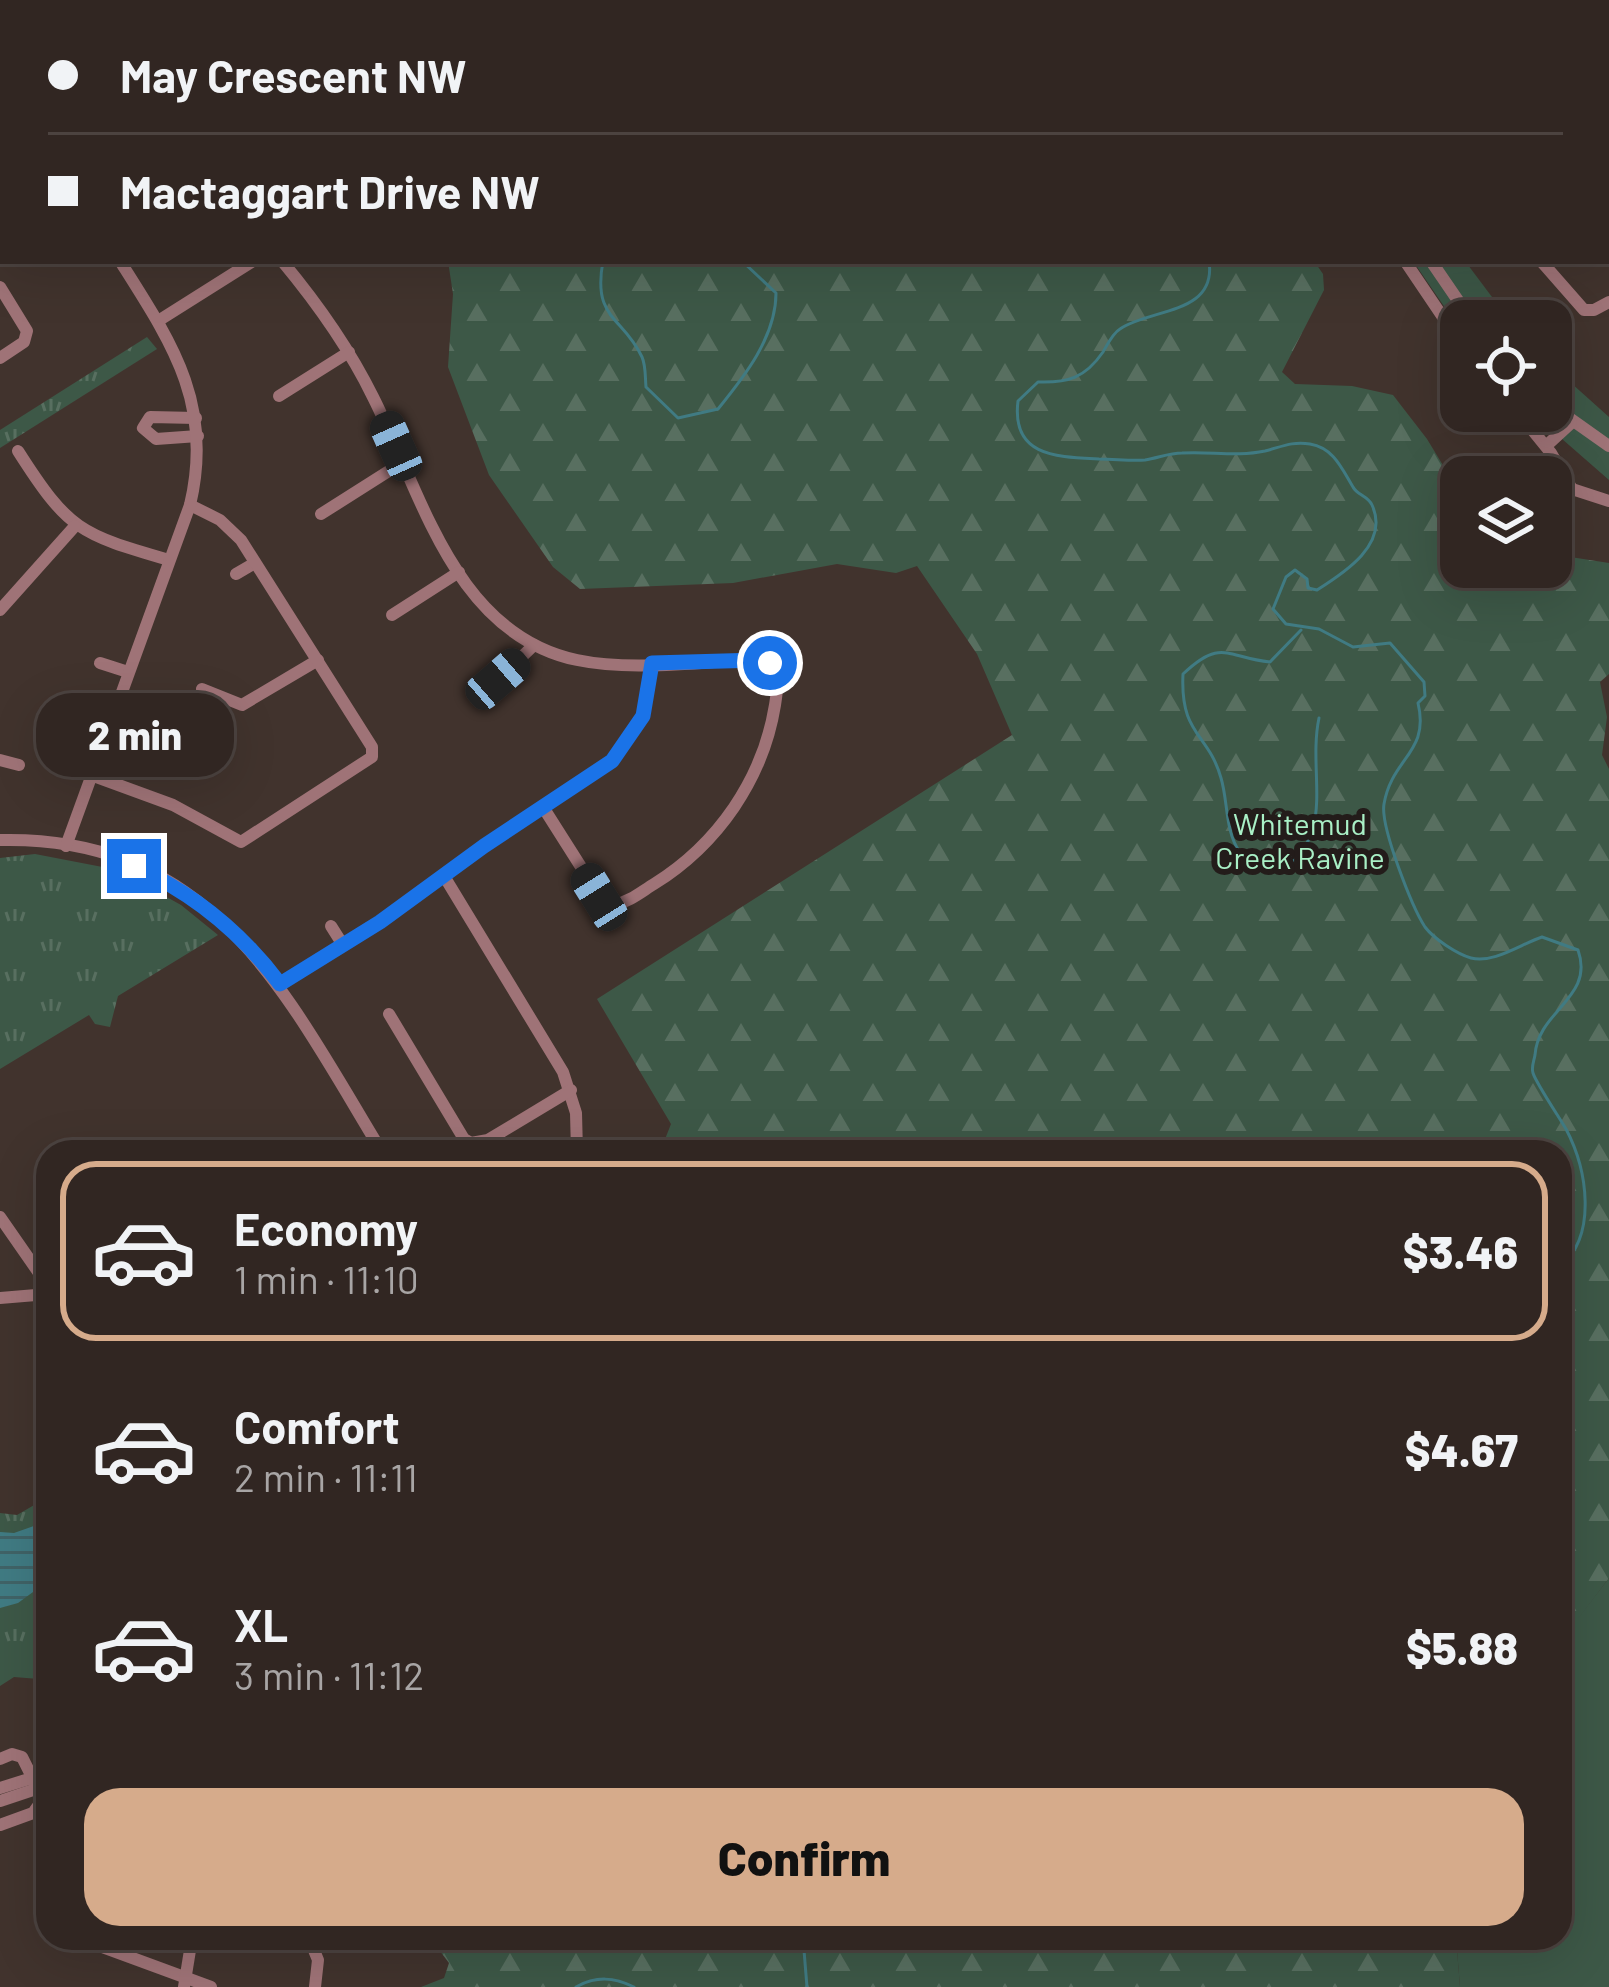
<!DOCTYPE html>
<html lang="en">
<head>
<meta charset="utf-8">
<style>
  body { margin:0; font-family:Barlow,sans-serif; background:#3d322f; color:#f1f3f6; height:100vh; display:flex; flex-direction:column; font-size:45px; white-space:nowrap }
  * { box-sizing:border-box; margin:0 }
  p { font-size:39px; color:#a8a5a5 }
  .icon { flex:none; width:66px; height:66px; fill:none; stroke:currentColor; stroke-width:2; stroke-linecap:round; stroke-linejoin:round }
  .map { position:relative; flex:1; overflow:hidden }
  .side { position:absolute; left:36px; top:1140px; width:1536px; height:810px; display:flex; flex-direction:column; background:#312622; border-radius:36px; box-shadow:0 12px 48px #0002,0 0 0 3px #4c4340 }
  .side>* { flex:none }
  .hud { position:absolute; left:0px; top:0px; width:1611px; height:264px; box-shadow:0 12px 48px #0002,0 0 0 3px #4c4340; display:grid; align-content:center; height:264px; padding:0 48px; background:#312622 }
  .controls { position:absolute; left:1440px; top:300px; display:grid; gap:24px }
  .controls a { display:grid; place-items:center; width:132px; height:132px; border-radius:24px; background:#312622; box-shadow:0 12px 48px #0002,0 0 0 3px #4c4340; font-size:60px }
  .end { position:absolute; width:54px; height:54px; margin:-27px; border:15px solid #1a73e8; background:#fff; box-shadow:0 0 0 6px #fff }
  .from { border-radius:50% }
  .bubble { position:absolute; height:84px; border-radius:36px; background:#312622; box-shadow:0 12px 48px #0002,0 0 0 3px #4c4340; font-size:39px; font-weight:800; line-height:84px; text-align:center }
  .car { position:absolute; width:36px; height:72px; margin:-36px -18px; border-radius:15px; box-shadow:0 0 9px 3px #0007; background:linear-gradient(#222 24%,#8ab4d8 0 40%,#222 0 76%,#8ab4d8 0 86%,#222 0) }
  .hud b { display:flex; align-items:center; gap:42px; height:114px; font-size:45px }
  .hud b+b { border-top:3px solid #4c4340 }
  .hud i { width:30px; height:30px; background:#f1f3f6 }
  ul { padding:21px 0 0; list-style:none }
  li { display:flex; align-items:center; gap:36px; height:180px; margin:0 24px 18px; padding:0 24px; border:6px solid transparent; border-radius:36px }
  li div { flex:1 }
  li b { display:block; font-size:45px }
  li em { font-style:normal; font-weight:800 }
  li.on { border-color:#d6ab8b }
  li>.icon { width:108px; height:108px; stroke-width:1.5 }
  .cta { display:flex; gap:24px; margin-top:auto; padding:24px 48px }
  .cta a { flex:1; height:138px; border-radius:36px; background:#d6ab8b; color:#111; font-size:48px; font-weight:800; line-height:138px; text-align:center }
  .map>svg:first-child { display:block }
</style>
</head>
<body>
<div class="map">
<svg width="1609" height="1987" viewBox="0 0 1609 1987">
  <defs>
    <pattern id="forest-firs" width="22" height="20" patternUnits="userSpaceOnUse" patternTransform="scale(3)"><rect width="22" height="20" fill="#3d5847"/><path d="M5 1l3.5 6h-7zM16 11l3.5 6h-7z" fill="#586f60"/></pattern>
    <pattern id="park-tufts" width="24" height="20" patternUnits="userSpaceOnUse" patternTransform="scale(3)"><rect width="24" height="20" fill="#3d5847"/><path d="M3 7l-1-3M5 7V3M7 7l1-3M15 17l-1-3M17 17v-4M19 17l1-3" fill="none" stroke="#586f60"/></pattern>
    <pattern id="water-rules" width="6" height="5" patternUnits="userSpaceOnUse" patternTransform="scale(3)"><rect width="6" height="5" fill="#407b83"/><path d="M0 2.5h6" fill="none" stroke="#406367"/></pattern>
  </defs>
  <rect width="100%" height="100%" fill="#41332d"/>
  <g fill="#3d5847">
    <path d="M 1413,261 L 1465,261 L 1510,321 L 1461,321 L 1461,331 Z"/>
    <path d="M 1551,365 L 1609,417 L 1609,480 L 1530,411 L 1551,411 Z"/>
    <path d="M 1609,1578 L 1609,1987 L 1460,1987 L 1456,1938 L 1560,1938 L 1560,1626 L 1578,1618 Z"/>
  </g>
  <g fill="url(#forest-firs)">
    <path d="M 448,261 L 1314,261 L 1323,274 L 1324,290 L 1282,372 L 1295,384 L 1352,386 L 1393,395 L 1427,439 L 1461,495 L 1461,567 L 1551,567 L 1551,554 L 1609,563 L 1609,674 L 1600,682 L 1607,717 L 1602,755 L 1609,769 L 1609,1578 L 1578,1619 L 1560,1626 L 1560,1152 L 660,1152 L 671,1124 L 597,999 L 1012,735 L 977,654 L 917,566 L 896,573 L 837,564 L 733,583 L 580,589 L 553,567 L 489,475 L 448,367 L 453,294 Z"/>
    <path d="M 430,1938 L 1456,1938 L 1460,1987 L 421,1987 L 444,1978 L 449,1963 Z"/>
  </g>
  <g fill="url(#park-tufts)">
    <path d="M 147,337 L 157,349 L 0,448 L 0,430 Z"/>
    <path d="M 35,854 L 118,870 L 181,905 L 218,935 L 118,996 L 110,1027 L 95,1024 L 89,1015 L 0,1069 L 0,858 Z"/>
    <path d="M 48,1497 L 48,1688 L 39,1679 L 14,1677 L 0,1686 L 0,1513 L 17,1515 Z"/>
  </g>
  <path fill="url(#water-rules)" d="M 48,1521 L 48,1581 L 18,1603 L 0,1608 L 0,1532 L 14,1533 Z"/>
  <g fill="none" stroke-linecap="round" stroke-linejoin="round">
    <g stroke="#407b83" stroke-width="3">
      <path d="M 653,3 L 654,0"/>
      <path d="M 603,261 C 592,320 623,316 642,357 C 646,366 645,377 646,387 L 678,418 L 718,409 C 744,377 776,337 776,293 L 742,261"/>
      <path d="M 1209,261 C 1217,315 1151,308 1120,329 C 1113,333 1107,345 1103,352 C 1085,378 1068,383 1038,382 L 1018,401 C 1011,457 1057,457 1099,459 C 1115,459 1130,461 1145,460 C 1158,458 1169,453 1182,453 C 1209,451 1237,457 1265,451 C 1281,447 1292,441 1310,444 C 1334,448 1342,469 1353,487 C 1357,495 1368,496 1372,505 C 1390,544 1344,573 1317,590 L 1308,588 L 1307,579 L 1295,570 L 1286,577 L 1273,609 L 1286,624 L 1319,629 L 1353,647 L 1390,643 L 1424,682 L 1425,696 L 1418,703 C 1430,753 1392,757 1384,804 C 1380,826 1412,907 1425,927 C 1434,939 1457,954 1471,958 C 1493,964 1521,944 1542,937 L 1578,950 C 1595,998 1538,1010 1535,1055 C 1534,1061 1531,1067 1533,1073 C 1536,1083 1559,1117 1566,1129 C 1587,1169 1598,1235 1560,1267"/>
      <path d="M 1301,630 L 1270,662 C 1227,658 1222,637 1183,674 C 1180,736 1208,732 1221,778 C 1228,801 1225,830 1239,851 C 1249,867 1260,869 1279,872 C 1338,835 1307,775 1319,718"/>
      <path d="M 803,1938 L 807,1987"/>
      <path d="M 576,1987 C 596,1976 614,1977 634,1987"/>
    </g>
    <g stroke="#9f7377" stroke-width="12">
      <path d="M 105,0 L 108,3"/>
      <path d="M 1198,0 L 1203,3"/>
      <path d="M 1265,0 L 1267,3"/>
      <path d="M 1498,0 L 1500,3"/>
      <path d="M 1512,0 L 1514,3"/>
      <path d="M 39,3 L 42,0"/>
      <path d="M 56,3 L 59,0"/>
      <path d="M 1212,3 L 1215,0"/>
      <path d="M 1230,3 L 1232,0"/>
      <path d="M 1456,3 L 1461,0"/>
      <path d="M 1608,40 L 1609,40"/>
      <path d="M 0,45 L 3,42"/>
      <path d="M 0,64 L 3,60"/>
      <path d="M 0,83 L 3,87"/>
      <path d="M 1608,167 L 1609,168"/>
      <path d="M 282,261 C 317,303 349,348 373,397 C 422,494 454,634 577,660 C 634,672 700,661 759,660 C 782,666 778,685 775,705 C 763,779 718,844 654,884 C 641,892 629,902 614,905 L 602,900 L 543,807"/>
      <path d="M 1405,261 L 1461,344"/>
      <path d="M 1431,261 L 1472,321"/>
      <path d="M 1541,261 L 1584,310 L 1594,310 L 1609,302"/>
      <path d="M 0,287 L 27,331 L 24,342 L 0,358"/>
      <path d="M 158,321 L 253,261"/>
      <path d="M 279,396 L 349,352"/>
      <path d="M 1551,405 L 1609,446"/>
      <path d="M 1517,411 L 1551,453 L 1572,489 L 1609,501"/>
      <path d="M 196,418 L 150,417 L 143,428 L 156,439 L 198,436"/>
      <path d="M 1546,446 L 1571,423"/>
      <path d="M 18,451 C 69,531 80,534 169,560"/>
      <path d="M 321,514 L 403,462"/>
      <path d="M 236,574 L 255,563"/>
      <path d="M 0,610 L 75,526"/>
      <path d="M 392,615 L 459,572"/>
      <path d="M 100,663 L 128,672"/>
      <path d="M 202,689 L 242,705 L 318,660"/>
      <path d="M 478,699 L 534,645"/>
      <path d="M 0,760 L 19,765"/>
      <path d="M 91,775 L 173,805 L 241,842 L 372,757 L 372,747 L 241,540 L 220,520 L 190,505"/>
      <path d="M 0,840 C 214,835 287,996 382,1152"/>
      <path d="M 66,846 L 190,505 C 214,404 172,343 120,261"/>
      <path d="M 444,876 L 563,1072 L 576,1113 L 577,1152"/>
      <path d="M 331,926 L 343,945"/>
      <path d="M 280,984 L 380,922 L 485,846 L 612,761 L 643,716 L 653,663"/>
      <path d="M 389,1014 L 464,1139 L 471,1143 L 488,1140 L 571,1090"/>
      <path d="M 0,1217 L 48,1286"/>
      <path d="M 0,1298 L 48,1294"/>
      <path d="M 0,1759 L 12,1754 L 22,1757 L 43,1799 L 33,1813 L 0,1825"/>
      <path d="M 0,1788 L 48,1773"/>
      <path d="M 0,1801 L 48,1785"/>
      <path d="M 78,1938 L 211,1987"/>
      <path d="M 309,1938 L 318,1960 L 315,1987"/>
      <path d="M 184,1987 L 192,1938"/>
    </g>
  </g>
  <g fill="none" stroke-linecap="round" stroke-linejoin="round">
    <path stroke="#1a73e8" stroke-width="15" d="M 134,866 C 193,893 241,932 280,984 L 380,922 L 484,846 L 612,761 L 643,716 L 652,663 L 759,660 L 770,663"/>
  </g>
  <g text-anchor="middle" stroke-width="12" stroke-linejoin="round" paint-order="stroke">
    <g font-size="30" fill="#a9f0c6" stroke="#231c1a">
      <text x="1300" y="835">Whitemud<tspan x="1300" dy="34">Creek Ravine</tspan></text>
    </g>
  </g>
</svg>
<div class="controls">
<a><svg class="icon" aria-label="locate" viewBox="0 0 24 24"><circle cx="12" cy="12" r="6"/><path d="M12 2v4M12 18v4M2 12h4M18 12h4"/></svg></a>
<a><svg class="icon" aria-label="layers" viewBox="0 0 24 24"><path d="M12 4l9 5-9 5-9-5zM3 14l9 5 9-5"/></svg></a>
</div>
<i class="end from" style="left:770px;top:663px"></i>
<i class="end" style="left:134px;top:866px"></i>
<div class="bubble" style="left:36px;top:693px;width:198px">2 min</div>
<i class="car" style="left:396px;top:446px;rotate:336deg"></i>
<i class="car" style="left:498px;top:679px;rotate:49deg"></i>
<i class="car" style="left:599px;top:897px;rotate:328deg"></i>
<div class="hud">
<b><i class="from"></i>May Crescent NW</b>
<b><i></i>Mactaggart Drive NW</b>
</div>
<section class="side">
<ul>
<li class="on"><svg class="icon" aria-label="car" viewBox="0 0 24 24"><path d="M5 17H2v-5l4-1 3-4h7l3 4 3 1v5h-3M9 17h6M6 11h13"/><circle cx="7" cy="17" r="2"/><circle cx="17" cy="17" r="2"/></svg><div><b>Economy</b><p>1 min · 11:10</p></div><em>$3.46</em></li>
<li><svg class="icon" aria-label="car" viewBox="0 0 24 24"><path d="M5 17H2v-5l4-1 3-4h7l3 4 3 1v5h-3M9 17h6M6 11h13"/><circle cx="7" cy="17" r="2"/><circle cx="17" cy="17" r="2"/></svg><div><b>Comfort</b><p>2 min · 11:11</p></div><em>$4.67</em></li>
<li><svg class="icon" aria-label="car" viewBox="0 0 24 24"><path d="M5 17H2v-5l4-1 3-4h7l3 4 3 1v5h-3M9 17h6M6 11h13"/><circle cx="7" cy="17" r="2"/><circle cx="17" cy="17" r="2"/></svg><div><b>XL</b><p>3 min · 11:12</p></div><em>$5.88</em></li>
</ul>
<div class="cta"><a>Confirm</a></div>
</section>
</div>
</body>
</html>
